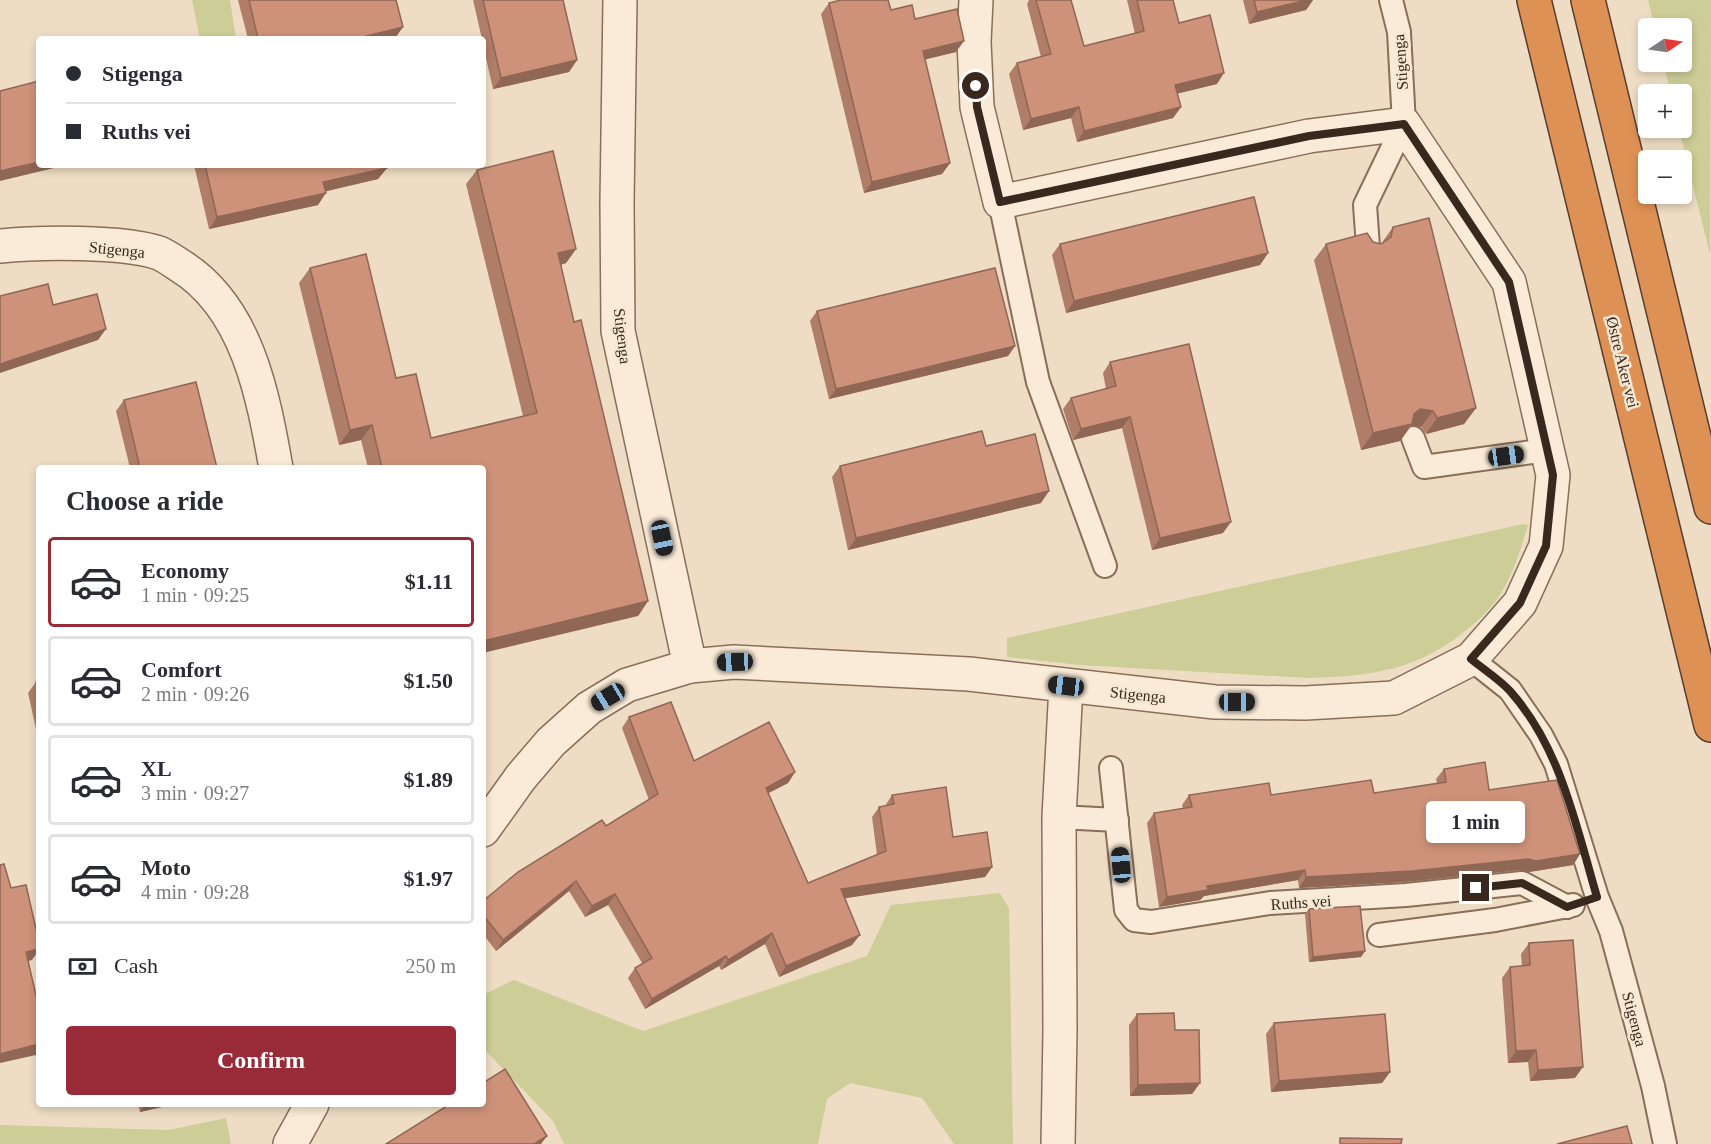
<!DOCTYPE html>
<html lang="en">
<head>
<meta charset="utf-8">
<style>
  body { margin:0; font-family:Georgia,serif; background:#f7f7f7; color:#2b2b33; height:100vh; display:flex; flex-direction:column; font-size:22px; white-space:nowrap }
  * { box-sizing:border-box; margin:0 }
  p { font-size:20px; color:#7c7c81 }
  .icon { flex:none; width:33px; height:33px; fill:none; stroke:currentColor; stroke-width:2; stroke-linecap:round; stroke-linejoin:round }
  .map { position:relative; flex:1; overflow:hidden }
  .sheet { position:absolute; left:36px; top:465px; width:450px; height:642px; display:flex; flex-direction:column; background:#fff; border-radius:6px; box-shadow:0 3px 9px #0003 }
  .sheet>* { flex:none }
  .banner { position:absolute; left:36px; top:36px; width:450px; height:132px; border-radius:6px; box-shadow:0 3px 9px #0003; display:grid; align-content:center; height:132px; padding:0 30px; background:#fff }
  .needle { width:39px; rotate:77deg }
  .buttons { position:absolute; left:1638px; top:18px; display:grid; gap:12px }
  .buttons a { display:grid; place-items:center; width:54px; height:54px; border-radius:6px; background:#fff; box-shadow:0 3px 9px #0003; font-size:30px }
  .end { position:absolute; width:27px; height:27px; margin:-14px; border:8px solid #39281e; background:#fff; box-shadow:0 0 0 3px #fff }
  .from { border-radius:50% }
  .bubble { position:absolute; height:42px; border-radius:6px; background:#fff; box-shadow:0 3px 9px #0003; font-size:20px; font-weight:600; line-height:42px; text-align:center }
  .car { position:absolute; width:18px; height:36px; margin:-18px -9px; border-radius:8px; box-shadow:0 0 4px 2px #0007; background:linear-gradient(#222 24%,#8ab4d8 0 40%,#222 0 76%,#8ab4d8 0 86%,#222 0) }
  .banner b { display:flex; align-items:center; gap:21px; height:57px; font-size:22px }
  .banner b+b { border-top:2px solid #e1e1e2 }
  .banner i { width:15px; height:15px; background:#2b2b33 }
  ul { padding:0; list-style:none }
  li { display:flex; align-items:center; gap:18px; height:90px; margin:0 12px 9px; padding:0 18px; border:3px solid #e1e1e2; border-radius:6px }
  li div { flex:1 }
  li b { display:block; font-size:22px }
  li em { font-style:normal; font-weight:600 }
  li.current { border-color:#992a37 }
  li>.icon { width:54px; height:54px; stroke-width:1.5 }
  h2 { padding:0 30px; font-size:27px; line-height:72px }
  .pay { display:flex; align-items:center; gap:15px; height:66px; padding:0 30px; font-size:22px }
  .pay p { margin-inline-start:auto }
  .action { display:flex; gap:12px; margin-top:auto; padding:12px 30px }
  .action a { flex:1; height:69px; border-radius:6px; background:#992a37; color:#fff; font-size:24px; font-weight:600; line-height:69px; text-align:center }
  .map>svg:first-child { display:block }
</style>
</head>
<body>
<div class="map">
<svg width="1711" height="1144" viewBox="0 0 1711 1144">
  <rect width="100%" height="100%" fill="#eeddc4"/>
  <g fill="#cdcd97">
    <path d="M 192,0 L 230,0 L 236,39 L 200,39 Z"/>
    <path d="M 1648,0 L 1711,0 L 1710,255 L 1679,128 L 1682,128 L 1682,94 L 1671,94 L 1663,62 L 1682,62 L 1682,28 L 1655,28 Z"/>
    <path d="M 1523,524 L 1528,525 C 1521,549 1514,572 1501,593 C 1494,606 1481,618 1470,627 C 1420,670 1373,676 1309,678 L 1080,665 L 1007,657 L 1007,638 Z"/>
    <path d="M 1000,893 L 1009,908 L 1013,1144 L 954,1144 L 922,1098 L 850,1083 L 827,1099 L 818,1144 L 564,1144 L 553,1121 L 483,1048 L 483,995 L 514,980 L 643,1031 L 867,956 L 891,905 Z"/>
    <path d="M 226,1118 L 231,1144 L 0,1144 L 0,1125 L 169,1130 Z"/>
  </g>
  <g fill="none" stroke-linecap="round" stroke-linejoin="round">
    <defs>
      <g id="lane">
        <path d="M 1000,202 L 1038,382 L 1105,566"/>
        <path d="M 1368,247 L 1365,205 L 1404,124 L 1399,32 L 1391,0"/>
        <path d="M 1413,438 L 1424,467 L 1546,450"/>
        <path d="M 1471,659 L 1510,690 L 1541,735 L 1556,764 L 1597,897 L 1611,931 L 1653,1086 L 1665,1144"/>
        <path d="M 1111,768 L 1126,910 L 1134,920 L 1151,922 L 1270,903 L 1406,895 L 1522,883 L 1567,907"/>
        <path d="M 1059,817 L 1117,820"/>
        <path d="M 1379,935 L 1495,920 L 1573,905"/>
      </g>
      <g id="street">
        <path d="M 620,0 L 617,202 L 618,331 L 690,666"/>
        <path d="M 0,246 C 39,242 123,241 159,253 C 166,256 173,261 179,265 C 247,306 263,395 276,468"/>
        <path d="M 483,830 L 521,777 L 551,742 L 589,708 L 627,685 L 690,666 L 734,662 L 969,674 L 1215,702 L 1305,703 L 1394,698 L 1471,659 L 1520,603 L 1546,546 L 1553,475 L 1509,282 L 1404,124 L 1309,136 L 1000,202 L 977,107 L 974,42 L 976,0"/>
        <path d="M 290,1144 L 312,1104"/>
        <path d="M 1058,1144 L 1060,1031 L 1059,817 L 1066,686"/>
      </g>
      <g id="highway">
        <path d="M 1534,0 L 1711,725"/>
        <path d="M 1588,0 L 1711,507"/>
      </g>
    </defs>
    <use href="#lane" stroke="#896e5a" stroke-width="26"/>
    <use href="#street" stroke="#896e5a" stroke-width="36"/>
    <use href="#highway" stroke="#573d2e" stroke-width="36"/>
    <use href="#lane" stroke="#f9ebd7" stroke-width="22"/>
    <use href="#street" stroke="#f9ebd7" stroke-width="33"/>
    <use href="#highway" stroke="#de9154" stroke-width="33"/>
  </g>
  <g fill="#b07e68">
    <path d="M 238,0 L 396,0 L 403,27 L 395,38 L 392,39 L 248,39 Z"/>
    <path d="M 473,0 L 563,0 L 577,60 L 569,72 L 493,89 L 483,45 L 483,39 L 482,39 Z"/>
    <path d="M 1029,0 L 1071,0 L 1084,46 L 1135,34 L 1127,0 L 1173,0 L 1179,23 L 1217,84 L 1177,93 L 1181,107 L 1173,118 L 1077,142 L 1071,118 L 1023,130 L 1009,74 L 1017,63 L 1041,57 L 1027,4 Z"/>
    <path d="M 1243,0 L 1313,0 L 1306,10 L 1249,24 Z"/>
    <path d="M 829,3 L 891,10 L 915,19 L 956,52 L 925,59 L 950,163 L 942,174 L 864,193 L 821,14 Z"/>
    <path d="M 194,165 L 386,165 L 387,168 L 378,179 L 325,191 L 318,205 L 209,229 Z"/>
    <path d="M 477,170 L 576,249 L 566,263 L 561,265 L 574,322 L 648,601 L 638,616 L 483,468 L 368,468 L 361,440 L 339,445 L 299,283 L 310,268 L 396,378 L 431,438 L 523,416 L 466,184 Z"/>
    <path d="M 1393,227 L 1476,408 L 1464,424 L 1426,434 L 1421,427 L 1411,426 L 1400,441 L 1361,450 L 1314,260 L 1326,244 L 1373,242 L 1381,244 Z"/>
    <path d="M 1060,244 L 1268,253 L 1260,265 L 1066,313 L 1052,255 Z"/>
    <path d="M 817,311 L 1015,346 L 1008,356 L 829,399 L 810,321 Z"/>
    <path d="M 1110,362 L 1223,533 L 1152,550 L 1122,428 L 1073,440 L 1063,409 L 1071,398 L 1106,389 L 1103,373 Z"/>
    <path d="M 124,400 L 217,468 L 130,468 L 116,411 Z"/>
    <path d="M 986,446 L 1041,503 L 848,550 L 832,477 L 840,466 Z"/>
    <path d="M 39,681 L 39,742 L 28,693 L 36,682 Z"/>
    <path d="M 629,717 L 694,761 L 795,772 L 788,783 L 768,793 L 808,883 L 877,855 L 872,817 L 879,807 L 885,806 L 892,795 L 953,837 L 992,867 L 985,877 L 844,898 L 852,945 L 779,977 L 765,944 L 721,970 L 719,966 L 645,1009 L 628,978 L 635,968 L 642,963 L 608,905 L 585,917 L 569,891 L 496,951 L 483,934 L 483,901 L 649,800 L 622,728 Z"/>
    <path d="M 1444,769 L 1489,790 L 1580,854 L 1573,865 L 1529,872 L 1521,870 L 1405,882 L 1299,888 L 1298,880 L 1204,896 L 1200,900 L 1159,907 L 1147,823 L 1154,813 L 1183,808 L 1182,805 L 1189,795 L 1271,795 L 1374,793 L 1437,783 L 1436,779 Z"/>
    <path d="M 1309,909 L 1365,951 L 1361,957 L 1309,962 L 1305,914 Z"/>
    <path d="M 1529,943 L 1575,1078 L 1530,1081 L 1528,1062 L 1508,1063 L 1502,978 L 1510,967 L 1522,966 L 1521,954 Z"/>
    <path d="M 1137,1014 L 1175,1030 L 1200,1083 L 1192,1094 L 1130,1096 L 1129,1025 Z"/>
    <path d="M 1274,1023 L 1390,1072 L 1382,1083 L 1271,1092 L 1266,1034 Z"/>
    <path d="M 138,1104 L 175,1104 L 140,1112 Z"/>
  </g>
  <g fill="#906655">
    <path d="M 1307,0 L 1313,0 L 1306,10 L 1249,24 L 1257,12 Z"/>
    <path d="M 403,27 L 395,38 L 355,39 Z"/>
    <path d="M 964,41 L 956,52 L 915,62 L 923,51 Z"/>
    <path d="M 577,60 L 569,72 L 493,89 L 501,78 Z"/>
    <path d="M 1224,73 L 1217,84 L 1168,96 L 1175,85 Z"/>
    <path d="M 1079,107 L 1071,118 L 1023,130 L 1031,119 Z"/>
    <path d="M 1181,107 L 1173,118 L 1077,142 L 1084,131 Z"/>
    <path d="M 39,162 L 39,165 L 56,165 L 54,168 L 0,181 L 0,171 Z"/>
    <path d="M 950,163 L 942,174 L 864,193 L 872,182 Z"/>
    <path d="M 387,168 L 378,179 L 315,194 L 323,182 Z"/>
    <path d="M 326,193 L 318,205 L 209,229 L 217,217 Z"/>
    <path d="M 576,249 L 566,263 L 548,268 L 558,253 Z"/>
    <path d="M 1268,253 L 1260,265 L 1066,313 L 1074,301 Z"/>
    <path d="M 106,329 L 98,340 L 0,373 L 0,364 Z"/>
    <path d="M 1015,346 L 1008,356 L 829,399 L 836,389 Z"/>
    <path d="M 1476,408 L 1464,424 L 1426,434 L 1437,418 Z"/>
    <path d="M 1420,409 L 1433,411 L 1421,427 L 1411,426 L 1400,441 L 1361,450 L 1373,433 L 1414,414 Z"/>
    <path d="M 1130,417 L 1122,428 L 1073,440 L 1081,429 Z"/>
    <path d="M 372,425 L 361,440 L 339,445 L 350,430 Z"/>
    <path d="M 1049,491 L 1041,503 L 848,550 L 856,538 Z"/>
    <path d="M 1231,522 L 1223,533 L 1152,550 L 1160,538 Z"/>
    <path d="M 648,601 L 638,616 L 483,653 L 483,641 Z"/>
    <path d="M 795,772 L 788,783 L 759,798 L 766,788 Z"/>
    <path d="M 1580,854 L 1573,865 L 1529,872 L 1521,870 L 1405,882 L 1299,888 L 1306,877 Z"/>
    <path d="M 992,867 L 985,877 L 834,900 L 841,889 Z"/>
    <path d="M 1305,870 L 1298,880 L 1204,896 L 1200,900 L 1159,907 L 1167,897 L 1207,886 Z"/>
    <path d="M 576,881 L 569,891 L 496,951 L 503,940 Z"/>
    <path d="M 615,894 L 608,905 L 585,917 L 592,906 Z"/>
    <path d="M 772,933 L 765,944 L 721,970 L 728,960 Z"/>
    <path d="M 860,935 L 852,945 L 779,977 L 786,966 Z"/>
    <path d="M 39,949 L 39,950 L 32,960 L 18,964 L 26,952 Z"/>
    <path d="M 1365,951 L 1361,957 L 1309,962 L 1313,957 Z"/>
    <path d="M 726,956 L 719,966 L 645,1009 L 652,999 Z"/>
    <path d="M 39,1044 L 39,1050 L 36,1055 L 0,1063 L 0,1054 Z"/>
    <path d="M 1536,1050 L 1528,1062 L 1508,1063 L 1516,1051 Z"/>
    <path d="M 1583,1067 L 1575,1078 L 1530,1081 L 1538,1070 Z"/>
    <path d="M 1390,1072 L 1382,1083 L 1271,1092 L 1279,1081 Z"/>
    <path d="M 1200,1083 L 1192,1094 L 1130,1096 L 1138,1085 Z"/>
    <path d="M 146,1104 L 175,1104 L 140,1112 Z"/>
    <path d="M 547,1136 L 541,1144 L 534,1144 Z"/>
  </g>
  <g fill="#cd9279" stroke="#906655" stroke-width="1.5">
    <path d="M 249,0 L 396,0 L 403,27 L 355,39 L 258,39 Z"/>
    <path d="M 483,0 L 563,0 L 577,60 L 501,78 Z"/>
    <path d="M 841,0 L 888,0 L 891,10 L 912,5 L 915,19 L 957,9 L 964,41 L 923,51 L 950,163 L 872,182 L 829,3 Z"/>
    <path d="M 1036,0 L 1071,0 L 1084,46 L 1144,31 L 1137,0 L 1173,0 L 1179,23 L 1210,15 L 1224,73 L 1175,85 L 1181,107 L 1084,131 L 1079,107 L 1031,119 L 1017,63 L 1051,54 Z"/>
    <path d="M 1254,0 L 1307,0 L 1257,12 Z"/>
    <path d="M 39,81 L 39,162 L 0,171 L 0,91 Z"/>
    <path d="M 553,151 L 576,249 L 558,253 L 574,322 L 581,320 L 648,601 L 483,641 L 483,468 L 382,468 L 372,425 L 350,430 L 310,268 L 366,254 L 396,378 L 416,374 L 431,438 L 537,413 L 477,170 Z"/>
    <path d="M 205,165 L 386,165 L 387,168 L 323,182 L 326,193 L 217,217 Z"/>
    <path d="M 1254,197 L 1268,253 L 1074,301 L 1060,244 Z"/>
    <path d="M 1429,218 L 1476,408 L 1437,418 L 1433,411 L 1420,409 L 1414,414 L 1412,424 L 1373,433 L 1326,244 L 1367,233 L 1373,242 L 1381,244 L 1391,237 L 1393,227 Z"/>
    <path d="M 995,268 L 1015,346 L 836,389 L 817,311 Z"/>
    <path d="M 48,284 L 53,305 L 97,294 L 106,329 L 0,364 L 0,296 Z"/>
    <path d="M 1189,344 L 1231,522 L 1160,538 L 1130,417 L 1081,429 L 1071,398 L 1116,386 L 1110,362 Z"/>
    <path d="M 196,382 L 217,468 L 140,468 L 124,400 Z"/>
    <path d="M 982,431 L 986,446 L 1035,434 L 1049,491 L 856,538 L 840,466 Z"/>
    <path d="M 39,681 L 39,696 L 36,682 Z"/>
    <path d="M 671,702 L 694,761 L 769,722 L 795,772 L 766,788 L 808,883 L 886,851 L 879,807 L 894,804 L 892,795 L 946,787 L 953,837 L 987,832 L 992,867 L 841,889 L 860,935 L 786,966 L 772,933 L 728,960 L 726,956 L 652,999 L 635,968 L 652,958 L 615,894 L 592,906 L 576,881 L 503,940 L 483,915 L 483,901 L 518,872 L 602,820 L 606,826 L 658,794 L 629,717 Z"/>
    <path d="M 1485,762 L 1489,790 L 1557,780 L 1580,854 L 1536,861 L 1528,859 L 1412,871 L 1306,877 L 1305,870 L 1207,886 L 1208,890 L 1167,897 L 1154,813 L 1192,807 L 1189,795 L 1269,783 L 1271,795 L 1371,780 L 1374,793 L 1446,782 L 1444,769 Z"/>
    <path d="M 4,864 L 11,888 L 26,885 L 39,942 L 39,949 L 26,952 L 39,1008 L 39,1044 L 0,1054 L 0,865 Z"/>
    <path d="M 1360,906 L 1365,951 L 1313,957 L 1309,909 Z"/>
    <path d="M 1573,940 L 1583,1067 L 1538,1070 L 1536,1050 L 1516,1051 L 1510,967 L 1530,965 L 1529,943 Z"/>
    <path d="M 1174,1013 L 1175,1030 L 1199,1030 L 1200,1083 L 1138,1085 L 1137,1014 Z"/>
    <path d="M 1385,1014 L 1390,1072 L 1279,1081 L 1274,1023 Z"/>
    <path d="M 505,1069 L 547,1136 L 534,1144 L 386,1144 L 450,1104 L 483,1104 L 483,1083 Z"/>
    <path d="M 1627,1126 L 1632,1144 L 1557,1144 Z"/>
    <path d="M 1340,1138 L 1402,1139 L 1401,1144 L 1340,1144 Z"/>
  </g>
  <g fill="none" stroke-linecap="round" stroke-linejoin="round">
    <path stroke="#39281e" stroke-width="8" d="M 976,86 L 977,107 L 1000,202 L 1309,136 L 1404,124 L 1509,282 L 1553,475 L 1546,546 L 1520,603 L 1471,659 C 1483,669 1499,679 1510,691 C 1561,748 1576,826 1597,897 L 1567,907 L 1522,883 L 1476,888"/>
  </g>
  <g text-anchor="middle" stroke-width="5" stroke-linejoin="round" paint-order="stroke">
    <g font-size="16" fill="#39281e" stroke="#f6e8d3">
      <text transform="translate(1400 62) rotate(-94)" y="6">Stigenga</text>
      <text transform="translate(117 249) rotate(6)" y="6">Stigenga</text>
      <text transform="translate(623 336) rotate(83)" y="6">Stigenga</text>
      <text transform="translate(1623 362) rotate(76)" y="6">Østre Aker vei</text>
      <text transform="translate(1138 694) rotate(6)" y="6">Stigenga</text>
      <text transform="translate(1301 902) rotate(-4)" y="6">Ruths vei</text>
      <text transform="translate(1635 1019) rotate(75)" y="6">Stigenga</text>
    </g>
  </g>
</svg>
<div class="buttons">
<a><svg class="needle" viewBox="-14 -14 28 28"><path d="M0-13l5 13h-10z" fill="#e53935"/><path d="M0 13l5-13h-10z" fill="#7c7c81"/></svg></a>
<a>+</a>
<a>−</a>
</div>
<i class="end from" style="left:976px;top:86px"></i>
<i class="end" style="left:1476px;top:888px"></i>
<div class="bubble" style="left:1426px;top:801px;width:99px">1 min</div>
<i class="car" style="left:1506px;top:456px;rotate:82deg"></i>
<i class="car" style="left:662px;top:538px;rotate:168deg"></i>
<i class="car" style="left:735px;top:662px;rotate:268deg"></i>
<i class="car" style="left:1066px;top:686px;rotate:277deg"></i>
<i class="car" style="left:608px;top:697px;rotate:239deg"></i>
<i class="car" style="left:1237px;top:702px;rotate:90deg"></i>
<i class="car" style="left:1121px;top:865px;rotate:355deg"></i>
<div class="banner">
<b><i class="from"></i>Stigenga</b>
<b><i></i>Ruths vei</b>
</div>
<section class="sheet">
<h2>Choose a ride</h2>
<ul>
<li class="current"><svg class="icon" aria-label="car" viewBox="0 0 24 24"><path d="M5 17H2v-5l4-1 3-4h7l3 4 3 1v5h-3M9 17h6M6 11h13"/><circle cx="7" cy="17" r="2"/><circle cx="17" cy="17" r="2"/></svg><div><b>Economy</b><p>1 min · 09:25</p></div><em>$1.11</em></li>
<li><svg class="icon" aria-label="car" viewBox="0 0 24 24"><path d="M5 17H2v-5l4-1 3-4h7l3 4 3 1v5h-3M9 17h6M6 11h13"/><circle cx="7" cy="17" r="2"/><circle cx="17" cy="17" r="2"/></svg><div><b>Comfort</b><p>2 min · 09:26</p></div><em>$1.50</em></li>
<li><svg class="icon" aria-label="car" viewBox="0 0 24 24"><path d="M5 17H2v-5l4-1 3-4h7l3 4 3 1v5h-3M9 17h6M6 11h13"/><circle cx="7" cy="17" r="2"/><circle cx="17" cy="17" r="2"/></svg><div><b>XL</b><p>3 min · 09:27</p></div><em>$1.89</em></li>
<li><svg class="icon" aria-label="car" viewBox="0 0 24 24"><path d="M5 17H2v-5l4-1 3-4h7l3 4 3 1v5h-3M9 17h6M6 11h13"/><circle cx="7" cy="17" r="2"/><circle cx="17" cy="17" r="2"/></svg><div><b>Moto</b><p>4 min · 09:28</p></div><em>$1.97</em></li>
</ul>
<div class="pay"><svg class="icon" aria-label="cash" viewBox="0 0 24 24"><path d="M3 7h18v10H3z"/><circle cx="12" cy="12" r="2"/></svg>Cash<p>250 m</p></div>
<div class="action"><a>Confirm</a></div>
</section>
</div>
</body>
</html>
